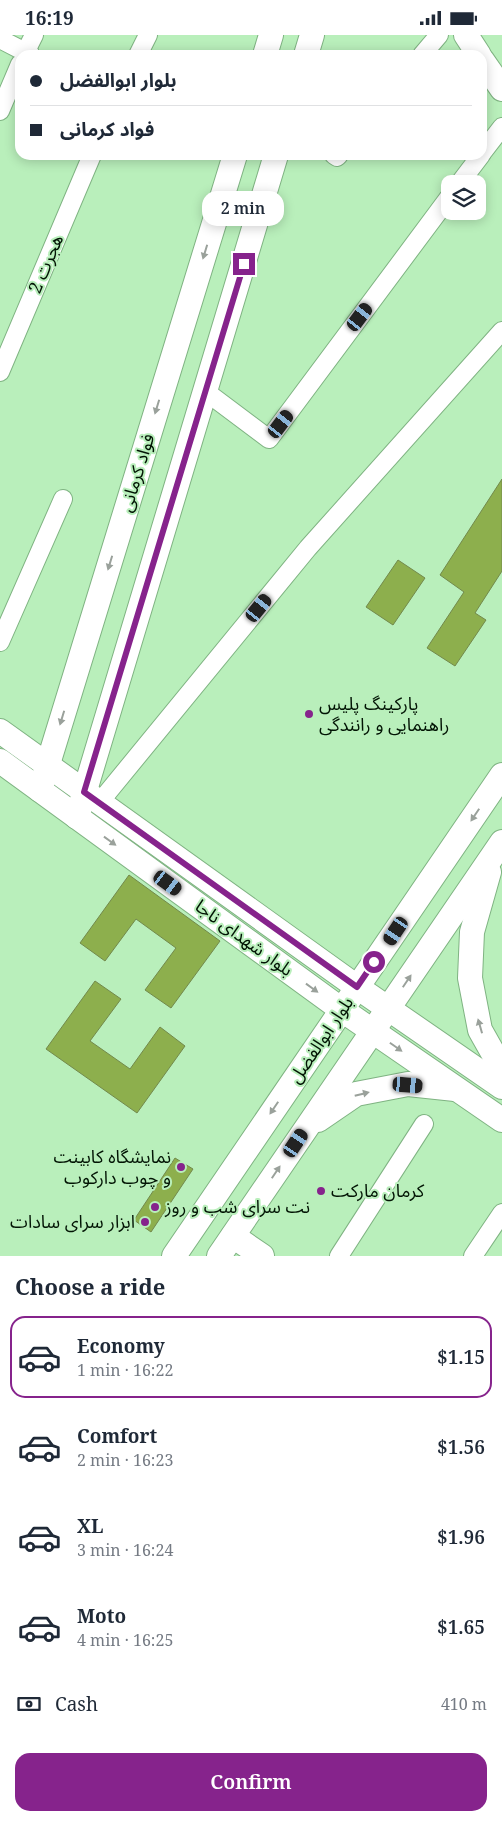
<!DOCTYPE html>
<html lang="en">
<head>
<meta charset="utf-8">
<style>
  body { margin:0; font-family:"Noto Serif","Noto Sans Arabic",serif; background:#f6f6f7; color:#1f2937; height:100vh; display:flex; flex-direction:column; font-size:19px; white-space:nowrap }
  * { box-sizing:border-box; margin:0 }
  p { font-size:16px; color:#747a83 }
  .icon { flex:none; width:28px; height:28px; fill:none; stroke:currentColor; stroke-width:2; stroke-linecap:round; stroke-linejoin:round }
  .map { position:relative; height:1221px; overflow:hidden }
  .details { display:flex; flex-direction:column; background:#fff; flex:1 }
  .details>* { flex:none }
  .top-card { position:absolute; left:15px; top:15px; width:472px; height:110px; border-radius:15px; box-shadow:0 2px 12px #0003; display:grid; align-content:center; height:110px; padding:0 15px; background:#fff }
  .buttons { position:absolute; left:441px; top:140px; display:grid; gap:10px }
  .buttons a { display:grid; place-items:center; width:45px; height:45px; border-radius:10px; background:#fff; box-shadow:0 2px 12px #0003; font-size:25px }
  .end { position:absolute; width:22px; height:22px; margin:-11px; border:6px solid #86238c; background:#fff; box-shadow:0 0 0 2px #fff }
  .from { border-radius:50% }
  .bubble { position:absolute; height:35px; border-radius:15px; background:#fff; box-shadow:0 2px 12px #0003; font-size:16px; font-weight:600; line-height:35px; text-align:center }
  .car { position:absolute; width:15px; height:30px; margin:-15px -8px; border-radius:6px; box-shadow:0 0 4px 1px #0007; background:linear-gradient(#222 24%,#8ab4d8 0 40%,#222 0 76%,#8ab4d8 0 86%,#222 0) }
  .top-card b { display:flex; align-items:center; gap:18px; height:48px; font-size:19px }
  .top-card b+b { border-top:1px solid #e0e1e3 }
  .top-card i { width:12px; height:12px; background:#1f2937 }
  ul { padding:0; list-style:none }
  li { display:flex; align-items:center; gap:15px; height:82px; margin:0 10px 8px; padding:0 5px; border:2px solid transparent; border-radius:15px }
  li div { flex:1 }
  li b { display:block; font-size:19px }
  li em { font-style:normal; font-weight:600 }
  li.selected { border-color:#86238c }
  li>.icon { width:45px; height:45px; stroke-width:1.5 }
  h2 { padding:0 15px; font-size:22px; line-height:60px }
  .pay { display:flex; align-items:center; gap:12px; height:55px; padding:0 15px; font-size:19px }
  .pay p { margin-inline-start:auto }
  .cta { display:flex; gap:10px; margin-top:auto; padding:10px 15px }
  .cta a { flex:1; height:58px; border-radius:15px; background:#86238c; color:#fff; font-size:20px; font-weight:600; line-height:58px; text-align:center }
  .status { display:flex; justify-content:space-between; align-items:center; height:35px; padding:0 25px; background:#fff; direction:ltr }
  .status svg { height:14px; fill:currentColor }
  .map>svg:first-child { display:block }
</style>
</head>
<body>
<div class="status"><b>16:19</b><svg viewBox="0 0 49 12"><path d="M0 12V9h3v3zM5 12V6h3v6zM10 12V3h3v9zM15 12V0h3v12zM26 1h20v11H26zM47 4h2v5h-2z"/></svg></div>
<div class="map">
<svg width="502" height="1221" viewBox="0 0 502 1221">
  <rect width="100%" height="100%" fill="#b9efbb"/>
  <g fill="#8daf4d" stroke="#72894c">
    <path d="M 502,444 L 502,536 L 475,578 L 486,585 L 455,631 L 427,613 L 464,557 L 440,540 Z"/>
    <path d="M 398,525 L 425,543 L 393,590 L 366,572 Z"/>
    <path d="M 129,840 L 220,906 L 171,973 L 145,955 L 176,913 L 136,884 L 105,926 L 80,908 Z"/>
    <path d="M 95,946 L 121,964 L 90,1006 L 130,1034 L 160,992 L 185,1011 L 137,1078 L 46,1014 Z"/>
    <path d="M 175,1123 L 193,1134 L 151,1197 L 134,1185 Z"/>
  </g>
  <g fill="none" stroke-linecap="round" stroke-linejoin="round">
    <defs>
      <g id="street">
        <path d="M 0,4 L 31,20"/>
        <path d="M 24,20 L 34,0"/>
        <path d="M 138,20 L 148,0"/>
        <path d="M 422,20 L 439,0"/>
        <path d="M 0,76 L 20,29"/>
        <path d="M 482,118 L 502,92"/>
        <path d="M 334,120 L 337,122 L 339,120"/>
        <path d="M 459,149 L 481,120"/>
        <path d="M 0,337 L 92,120"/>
        <path d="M 205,356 L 269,404 L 450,161"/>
        <path d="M 0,607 L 63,464"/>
        <path d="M 99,768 L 308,513 L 502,296"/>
        <path d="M 339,1221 L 424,1089"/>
        <path d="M 473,1221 L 502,1178"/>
      </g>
      <g id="secondary">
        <path d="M 466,0 L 479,20"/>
        <path d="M 265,20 L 271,0"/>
        <path d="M 306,20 L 312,0"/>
        <path d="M 482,25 L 502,54"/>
        <path d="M 0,696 L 357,952 L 502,1052"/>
        <path d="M 0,726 L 342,975 L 502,1085"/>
        <path d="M 40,755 L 235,120"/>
        <path d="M 77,782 L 276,120"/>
        <path d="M 489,837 L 472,897 L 470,943 L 480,995 L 502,1034"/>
        <path d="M 318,1085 L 356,1059 L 408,1049 L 455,1054"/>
        <path d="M 233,1201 L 262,1221"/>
        <path d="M 174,1221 L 502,740"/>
        <path d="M 219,1221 L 502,807"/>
      </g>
    </defs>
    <use href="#street" stroke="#7fb382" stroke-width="20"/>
    <use href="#secondary" stroke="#7fb382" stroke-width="26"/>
    <use href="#street" stroke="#fff" stroke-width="18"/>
    <use href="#secondary" stroke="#fff" stroke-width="24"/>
  </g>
  <defs><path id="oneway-solid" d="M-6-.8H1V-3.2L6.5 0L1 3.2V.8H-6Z" transform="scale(1.25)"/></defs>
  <g fill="#9aa19b">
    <use href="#oneway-solid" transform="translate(205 217) rotate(107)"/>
    <use href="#oneway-solid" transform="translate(157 372) rotate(107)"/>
    <use href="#oneway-solid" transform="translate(110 528) rotate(107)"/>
    <use href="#oneway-solid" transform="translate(62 683) rotate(107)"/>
    <use href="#oneway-solid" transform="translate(475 780) rotate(124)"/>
    <use href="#oneway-solid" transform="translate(110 806) rotate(36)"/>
    <use href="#oneway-solid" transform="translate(407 946) rotate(-56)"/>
    <use href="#oneway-solid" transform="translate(312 953) rotate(36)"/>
    <use href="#oneway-solid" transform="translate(480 991) rotate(-106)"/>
    <use href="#oneway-solid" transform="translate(396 1012) rotate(35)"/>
    <use href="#oneway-solid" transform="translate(362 1059) rotate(-14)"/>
    <use href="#oneway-solid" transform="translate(274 1073) rotate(124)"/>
    <use href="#oneway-solid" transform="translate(276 1137) rotate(-56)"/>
  </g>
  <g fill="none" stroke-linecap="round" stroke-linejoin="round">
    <path stroke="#86238c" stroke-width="6" d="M 244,229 L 84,757 L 357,952 L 374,927"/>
  </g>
  <g fill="#86238c" stroke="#b9efbb" stroke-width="2">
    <circle cx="309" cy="679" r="5"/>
    <circle cx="181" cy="1132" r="5"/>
    <circle cx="321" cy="1156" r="5"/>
    <circle cx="155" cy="1172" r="5"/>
    <circle cx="145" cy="1187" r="5"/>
  </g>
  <g text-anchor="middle" stroke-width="4" stroke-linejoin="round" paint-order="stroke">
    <g font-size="18" fill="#021404" stroke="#b9efbb">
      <text transform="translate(46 229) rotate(-67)" y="6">هجرت 2</text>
      <text transform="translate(137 438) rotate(-73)" y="6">فواد کرمانی</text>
      <text transform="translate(244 903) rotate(36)" y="6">بلوار شهدای ناجا</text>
      <text transform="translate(321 1005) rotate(-56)" y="6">بلوار ابوالفضل</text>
    </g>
    <g font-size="18" fill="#021404" stroke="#b9efbb" text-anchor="start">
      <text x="319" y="675">پارکینگ پلیس<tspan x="319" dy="21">راهنمایی و رانندگی</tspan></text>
      <text x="171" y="1128" text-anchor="end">نمایشگاه کابینت<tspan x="171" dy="21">و چوب دارکوب</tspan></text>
      <text x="331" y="1162">کرمان مارکت</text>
      <text x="165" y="1178">نت سرای شب و روز</text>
      <text x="135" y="1193" text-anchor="end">ابزار سرای سادات</text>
    </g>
  </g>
</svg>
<div class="buttons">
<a><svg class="icon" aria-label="layers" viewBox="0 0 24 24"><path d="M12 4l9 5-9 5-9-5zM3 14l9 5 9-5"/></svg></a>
</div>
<i class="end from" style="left:374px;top:927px"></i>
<i class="end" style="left:244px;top:229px"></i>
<div class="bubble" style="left:202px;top:156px;width:82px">2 min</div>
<i class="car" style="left:360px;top:282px;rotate:37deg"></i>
<i class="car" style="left:281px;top:389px;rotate:37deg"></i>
<i class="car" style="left:259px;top:573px;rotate:39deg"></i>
<i class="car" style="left:168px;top:848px;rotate:126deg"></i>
<i class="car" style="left:396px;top:896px;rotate:214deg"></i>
<i class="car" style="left:408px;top:1050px;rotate:95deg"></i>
<i class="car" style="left:296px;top:1108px;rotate:34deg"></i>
<div class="top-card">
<b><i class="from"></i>بلوار ابوالفضل</b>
<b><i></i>فواد کرمانی</b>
</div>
</div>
<section class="details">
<h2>Choose a ride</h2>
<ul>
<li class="selected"><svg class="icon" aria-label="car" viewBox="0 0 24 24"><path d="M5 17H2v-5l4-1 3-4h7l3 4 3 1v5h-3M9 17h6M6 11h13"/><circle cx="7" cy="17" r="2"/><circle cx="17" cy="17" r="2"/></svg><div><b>Economy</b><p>1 min · 16:22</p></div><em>$1.15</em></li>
<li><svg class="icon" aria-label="car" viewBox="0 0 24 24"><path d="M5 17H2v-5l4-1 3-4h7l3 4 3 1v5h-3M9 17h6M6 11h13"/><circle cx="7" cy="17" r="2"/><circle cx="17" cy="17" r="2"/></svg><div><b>Comfort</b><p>2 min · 16:23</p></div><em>$1.56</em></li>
<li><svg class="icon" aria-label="car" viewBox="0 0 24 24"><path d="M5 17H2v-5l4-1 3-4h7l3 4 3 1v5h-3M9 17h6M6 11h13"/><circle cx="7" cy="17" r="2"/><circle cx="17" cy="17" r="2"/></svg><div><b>XL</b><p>3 min · 16:24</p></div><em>$1.96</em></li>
<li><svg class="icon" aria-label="car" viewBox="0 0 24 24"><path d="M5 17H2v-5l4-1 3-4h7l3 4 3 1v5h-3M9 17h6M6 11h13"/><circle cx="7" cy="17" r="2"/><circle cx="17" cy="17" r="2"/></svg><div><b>Moto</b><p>4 min · 16:25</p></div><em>$1.65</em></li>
</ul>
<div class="pay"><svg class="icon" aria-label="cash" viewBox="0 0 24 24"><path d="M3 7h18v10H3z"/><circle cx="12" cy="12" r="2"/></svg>Cash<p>410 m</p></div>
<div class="cta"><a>Confirm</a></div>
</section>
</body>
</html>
